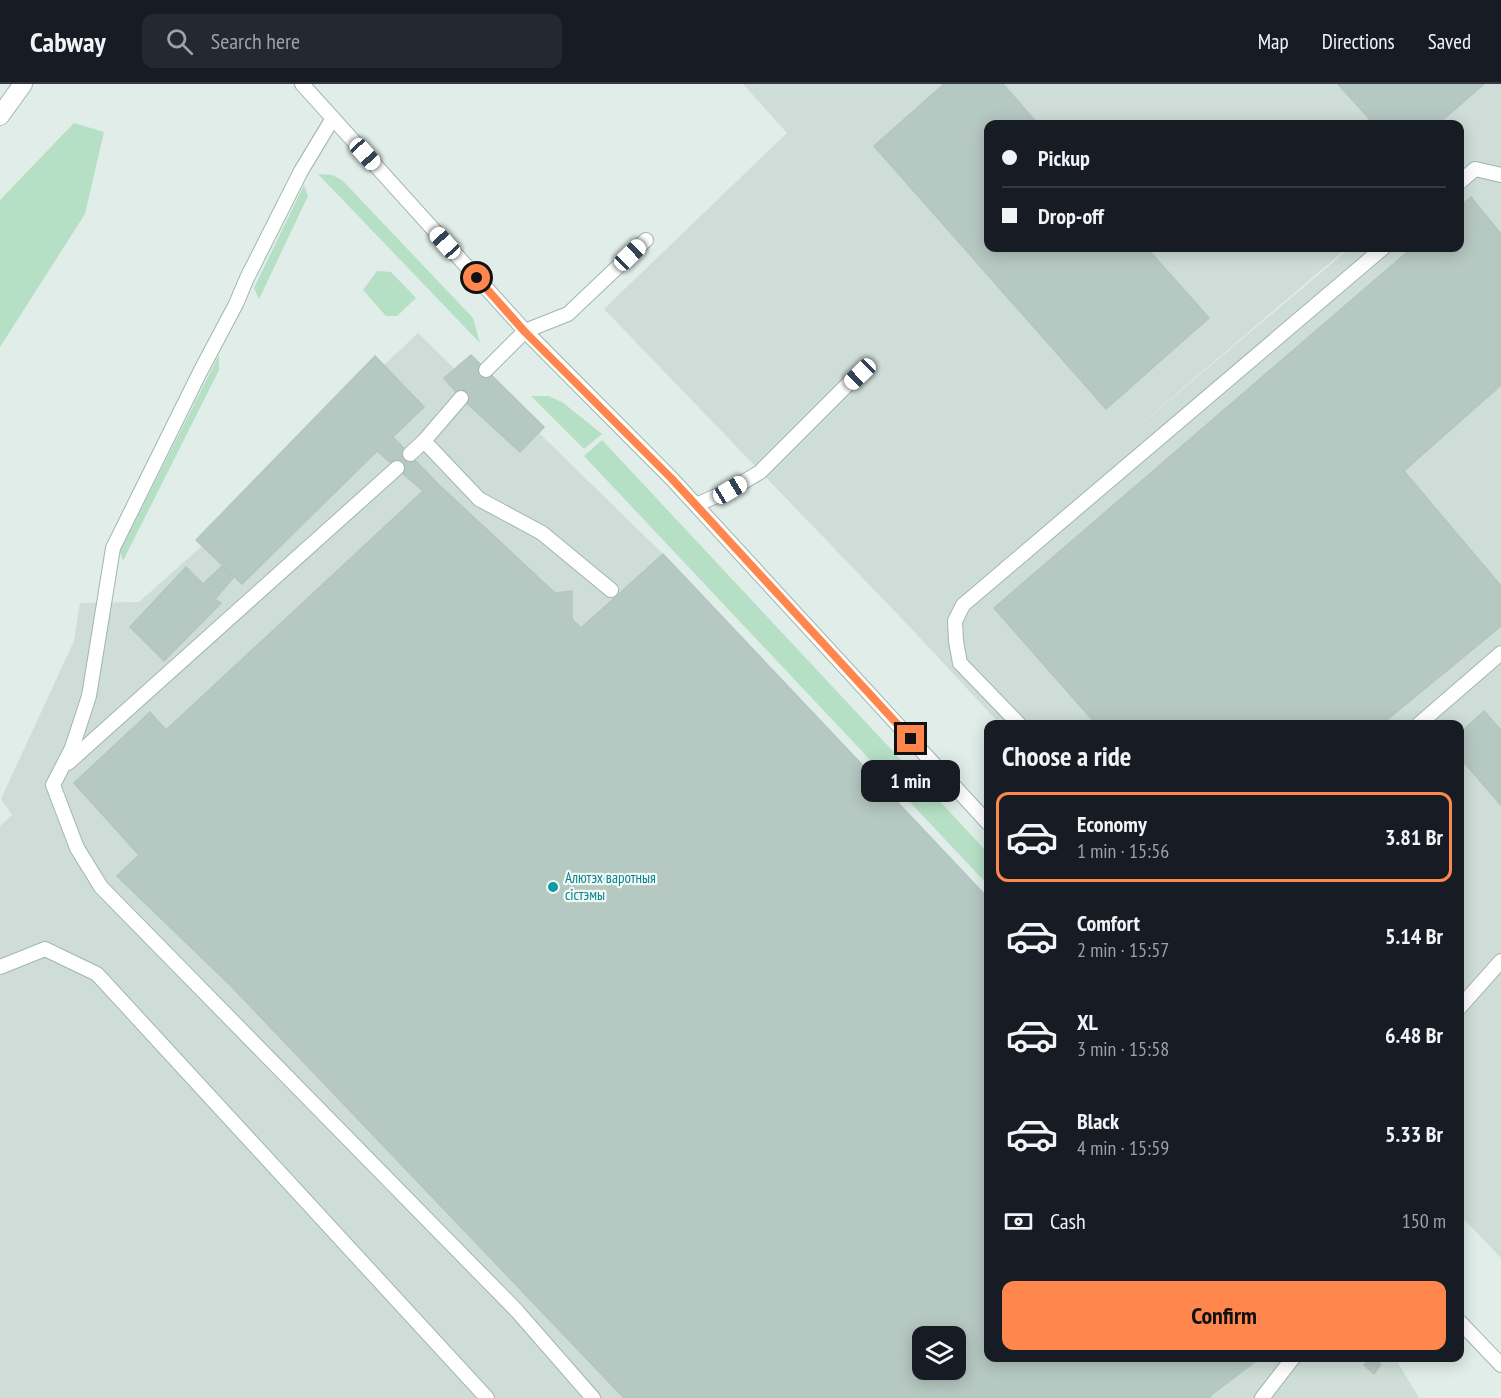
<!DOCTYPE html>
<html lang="en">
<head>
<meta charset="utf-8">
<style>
  body { margin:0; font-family:"PT Sans Narrow",sans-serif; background:#242831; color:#f1f3f6; height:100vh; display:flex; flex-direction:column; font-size:22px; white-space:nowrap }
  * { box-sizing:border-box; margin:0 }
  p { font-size:20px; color:#9ea1a6 }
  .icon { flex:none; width:33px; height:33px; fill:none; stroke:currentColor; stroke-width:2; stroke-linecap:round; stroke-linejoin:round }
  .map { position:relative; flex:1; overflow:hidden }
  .side { position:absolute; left:984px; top:636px; width:480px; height:642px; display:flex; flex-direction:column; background:#171b24; border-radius:12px; box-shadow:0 3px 15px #0003 }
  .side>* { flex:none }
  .hud { position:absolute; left:984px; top:36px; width:480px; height:132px; border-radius:12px; box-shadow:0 3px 15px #0003; display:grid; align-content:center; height:132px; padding:0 18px; background:#171b24 }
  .tools { position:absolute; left:912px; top:1242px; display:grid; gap:12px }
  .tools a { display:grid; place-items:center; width:54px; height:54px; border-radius:12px; background:#171b24; box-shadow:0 3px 15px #0003; font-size:30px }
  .end { position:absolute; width:27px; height:27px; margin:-14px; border:8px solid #ff864c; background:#111; box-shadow:0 0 0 3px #111 }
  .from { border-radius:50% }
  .bubble { position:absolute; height:42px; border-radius:12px; background:#171b24; box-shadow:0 3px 15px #0003; font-size:20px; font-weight:700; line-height:42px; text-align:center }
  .car { position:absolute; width:18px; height:36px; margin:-18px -9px; border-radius:8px; box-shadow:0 0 4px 2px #0007; background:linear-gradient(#fff 24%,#345 0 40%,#fff 0 76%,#345 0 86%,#fff 0) }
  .hud b { display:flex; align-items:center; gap:21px; height:57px; font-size:22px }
  .hud b+b { border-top:2px solid #363941 }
  .hud i { width:15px; height:15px; background:#f1f3f6 }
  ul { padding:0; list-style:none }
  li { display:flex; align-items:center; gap:18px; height:90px; margin:0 12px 9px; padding:0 6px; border:3px solid transparent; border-radius:12px }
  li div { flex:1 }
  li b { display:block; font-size:22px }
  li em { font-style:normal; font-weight:700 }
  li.current { border-color:#ff864c }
  li>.icon { width:54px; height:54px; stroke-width:1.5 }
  h2 { padding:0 18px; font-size:27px; line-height:72px }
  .pay { display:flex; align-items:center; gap:15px; height:66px; padding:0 18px; font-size:22px }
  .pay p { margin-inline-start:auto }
  .button { display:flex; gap:12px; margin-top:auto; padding:12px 18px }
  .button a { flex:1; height:69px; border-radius:12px; background:#ff864c; color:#111; font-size:24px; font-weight:700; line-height:69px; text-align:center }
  header { display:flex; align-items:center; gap:36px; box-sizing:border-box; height:84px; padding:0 30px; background:#171b24; border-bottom:2px solid #363941 }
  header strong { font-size:28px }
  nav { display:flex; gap:33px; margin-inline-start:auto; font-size:21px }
  .search { width:420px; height:54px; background:#242831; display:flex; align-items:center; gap:15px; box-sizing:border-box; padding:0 21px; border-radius:12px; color:#9ea1a6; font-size:22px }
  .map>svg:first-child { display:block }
</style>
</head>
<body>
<header>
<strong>Cabway</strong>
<div class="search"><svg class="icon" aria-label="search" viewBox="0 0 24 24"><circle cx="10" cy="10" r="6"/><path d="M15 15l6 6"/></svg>Search here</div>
<nav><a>Map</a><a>Directions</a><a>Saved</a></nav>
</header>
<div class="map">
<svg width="1501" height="1314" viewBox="0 0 1501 1314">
  <rect width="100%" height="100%" fill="#e0ede8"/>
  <g fill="#ceddd7" fill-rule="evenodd">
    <path d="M 743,0 L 1501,0 L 1501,1174 L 1460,1131 L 1460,640 L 1000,640 L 906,539 L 604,225 L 787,49 ZM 988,40 L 1460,40 L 1460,164 L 1350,164 L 1093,381 L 1347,164 L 988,164 Z"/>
    <path d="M 418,249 L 455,285 L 471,271 L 486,286 L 544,343 L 540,350 L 663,470 L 988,814 L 988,1274 L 1395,1274 L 1419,1314 L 0,1314 L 0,742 L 12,731 L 1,715 L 74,557 L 80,519 L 139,518 L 202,462 L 196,456 L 375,272 L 384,281 ZM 922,1252 L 956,1252 L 956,1286 L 922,1286 Z"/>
  </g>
  <g fill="#b6e0c5">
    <path d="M 74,39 L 104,48 L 85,130 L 0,263 L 0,116 Z"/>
    <path d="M 318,90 L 332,91 L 342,96 L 473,234 L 480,259 Z"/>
    <path d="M 304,101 L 308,112 L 259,215 L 254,204 Z"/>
    <path d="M 377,187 L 391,188 L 416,214 L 397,232 L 386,232 L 363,206 Z"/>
    <path d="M 219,271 L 219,286 L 123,477 L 120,467 Z"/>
    <path d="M 531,312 L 548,312 L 562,318 L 602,350 L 584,365 Z"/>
    <path d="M 602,356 L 988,769 L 988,801 L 584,372 Z"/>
  </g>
  <g fill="#b5c8c1" stroke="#b2c7c0" stroke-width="1.5" fill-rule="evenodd">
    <path d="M 944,0 L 1003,0 L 1038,40 L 988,40 L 988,164 L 1147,164 L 1209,234 L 1106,325 L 874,62 Z"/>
    <path d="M 1338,0 L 1484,0 L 1438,40 L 1374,40 Z"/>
    <path d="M 1471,113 L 1501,150 L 1501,301 L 1404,387 L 1501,502 L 1501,542 L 1382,640 L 1096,640 L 994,524 L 1412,164 L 1460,164 L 1460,122 Z"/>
    <path d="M 471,271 L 544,343 L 520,368 L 461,314 L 444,294 Z"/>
    <path d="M 375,272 L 424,323 L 393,353 L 438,400 L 555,509 L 572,507 L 572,535 L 581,544 L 663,470 L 988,814 L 988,1274 L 1260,1274 L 1210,1312 L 1211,1314 L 624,1314 L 230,901 L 117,792 L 139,771 L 74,699 L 150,628 L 166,646 L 423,407 L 377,367 L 242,500 L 196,456 ZM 922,1252 L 956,1252 L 956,1286 L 922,1286 Z"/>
    <path d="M 222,482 L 234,493 L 215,515 L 221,519 L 164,577 L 130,543 L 186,483 L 203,500 Z"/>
    <path d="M 1484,627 L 1501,646 L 1501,721 L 1460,674 L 1460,649 Z"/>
    <path d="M 1371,1274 L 1381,1280 L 1374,1290 L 1364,1281 Z"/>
  </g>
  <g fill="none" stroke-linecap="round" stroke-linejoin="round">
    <defs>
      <g id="lane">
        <path d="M 302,0 L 525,247 L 672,395 L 988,739"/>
        <path d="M 333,34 L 301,87 L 247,194 L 236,220 L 200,288 L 113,464 L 89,612 L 72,664 L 53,701 L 77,764 L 101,803 L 517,1227 L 593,1314"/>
        <path d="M 1460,98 L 1475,85 L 1501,91"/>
        <path d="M 486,286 L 525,247 L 568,230 L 646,156"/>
        <path d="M 461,314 L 424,357 L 479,415 L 542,449 L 611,506"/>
        <path d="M 410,370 L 424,357"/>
        <path d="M 696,421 L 730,406 L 760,388 L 859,289"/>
        <path d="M 1019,640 L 960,579 L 956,557 L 955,537 L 963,521 L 1383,164"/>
        <path d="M 1419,640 L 1501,569"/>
        <path d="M 68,679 L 397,384"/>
        <path d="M 0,883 L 45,865 L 97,890 L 487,1314"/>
        <path d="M 1460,923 L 1501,877"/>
        <path d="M 1460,1238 L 1501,1281"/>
        <path d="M 1262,1314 L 1293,1274"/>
      </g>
      <path id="secondary" d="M 0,32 L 23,0"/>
    </defs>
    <use href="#lane" stroke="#a2b5b0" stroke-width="16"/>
    <use href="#secondary" stroke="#9dbab2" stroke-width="20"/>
    <use href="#lane" stroke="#fff" stroke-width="14"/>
    <use href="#secondary" stroke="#fff" stroke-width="18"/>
  </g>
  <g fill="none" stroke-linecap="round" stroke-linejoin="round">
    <path stroke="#ff864c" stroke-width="8" d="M 477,194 L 525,248 L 672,395 L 911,655"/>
  </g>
  <circle fill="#0f9aa8" stroke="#f1f9f5" stroke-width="2" cx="553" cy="803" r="6"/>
  <g text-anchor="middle" stroke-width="4.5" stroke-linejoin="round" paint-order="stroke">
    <g font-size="15" fill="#0d838f" stroke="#f1f9f5" text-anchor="start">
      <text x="565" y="799">Алютэх варотныя<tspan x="565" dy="17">сістэмы</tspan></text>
    </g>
  </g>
</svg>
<div class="tools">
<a><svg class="icon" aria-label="layers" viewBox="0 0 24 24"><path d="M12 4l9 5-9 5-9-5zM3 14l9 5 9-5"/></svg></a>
</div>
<i class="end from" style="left:477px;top:194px"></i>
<i class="end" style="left:911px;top:655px"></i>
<div class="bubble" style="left:861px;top:676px;width:99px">1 min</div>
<i class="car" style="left:365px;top:70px;rotate:138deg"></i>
<i class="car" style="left:445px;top:159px;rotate:318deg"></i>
<i class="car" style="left:630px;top:171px;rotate:46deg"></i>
<i class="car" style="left:860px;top:290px;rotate:226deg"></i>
<i class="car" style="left:730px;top:406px;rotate:59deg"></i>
<div class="hud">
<b><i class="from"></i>Pickup</b>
<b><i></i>Drop-off</b>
</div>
<section class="side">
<h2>Choose a ride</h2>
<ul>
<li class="current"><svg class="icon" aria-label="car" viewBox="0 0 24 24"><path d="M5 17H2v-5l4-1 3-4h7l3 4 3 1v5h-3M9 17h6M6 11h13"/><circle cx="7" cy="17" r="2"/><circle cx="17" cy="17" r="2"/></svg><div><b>Economy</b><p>1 min · 15:56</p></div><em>3.81 Br</em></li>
<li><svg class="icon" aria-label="car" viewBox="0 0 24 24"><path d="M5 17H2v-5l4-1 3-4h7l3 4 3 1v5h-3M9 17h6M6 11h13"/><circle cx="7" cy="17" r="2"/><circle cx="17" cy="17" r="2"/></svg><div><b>Comfort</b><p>2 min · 15:57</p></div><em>5.14 Br</em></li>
<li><svg class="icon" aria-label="car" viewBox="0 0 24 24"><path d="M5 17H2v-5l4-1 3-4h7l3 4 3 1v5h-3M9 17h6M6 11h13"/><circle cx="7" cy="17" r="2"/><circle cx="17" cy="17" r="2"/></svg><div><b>XL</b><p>3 min · 15:58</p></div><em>6.48 Br</em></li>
<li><svg class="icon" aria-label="car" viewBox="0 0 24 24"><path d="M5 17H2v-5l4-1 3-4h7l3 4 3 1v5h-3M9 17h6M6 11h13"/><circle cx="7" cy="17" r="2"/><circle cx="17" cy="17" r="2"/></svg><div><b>Black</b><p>4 min · 15:59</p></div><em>5.33 Br</em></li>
</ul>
<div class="pay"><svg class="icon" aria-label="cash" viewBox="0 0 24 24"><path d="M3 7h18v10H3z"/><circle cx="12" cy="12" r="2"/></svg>Cash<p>150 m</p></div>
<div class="button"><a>Confirm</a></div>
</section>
</div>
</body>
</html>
